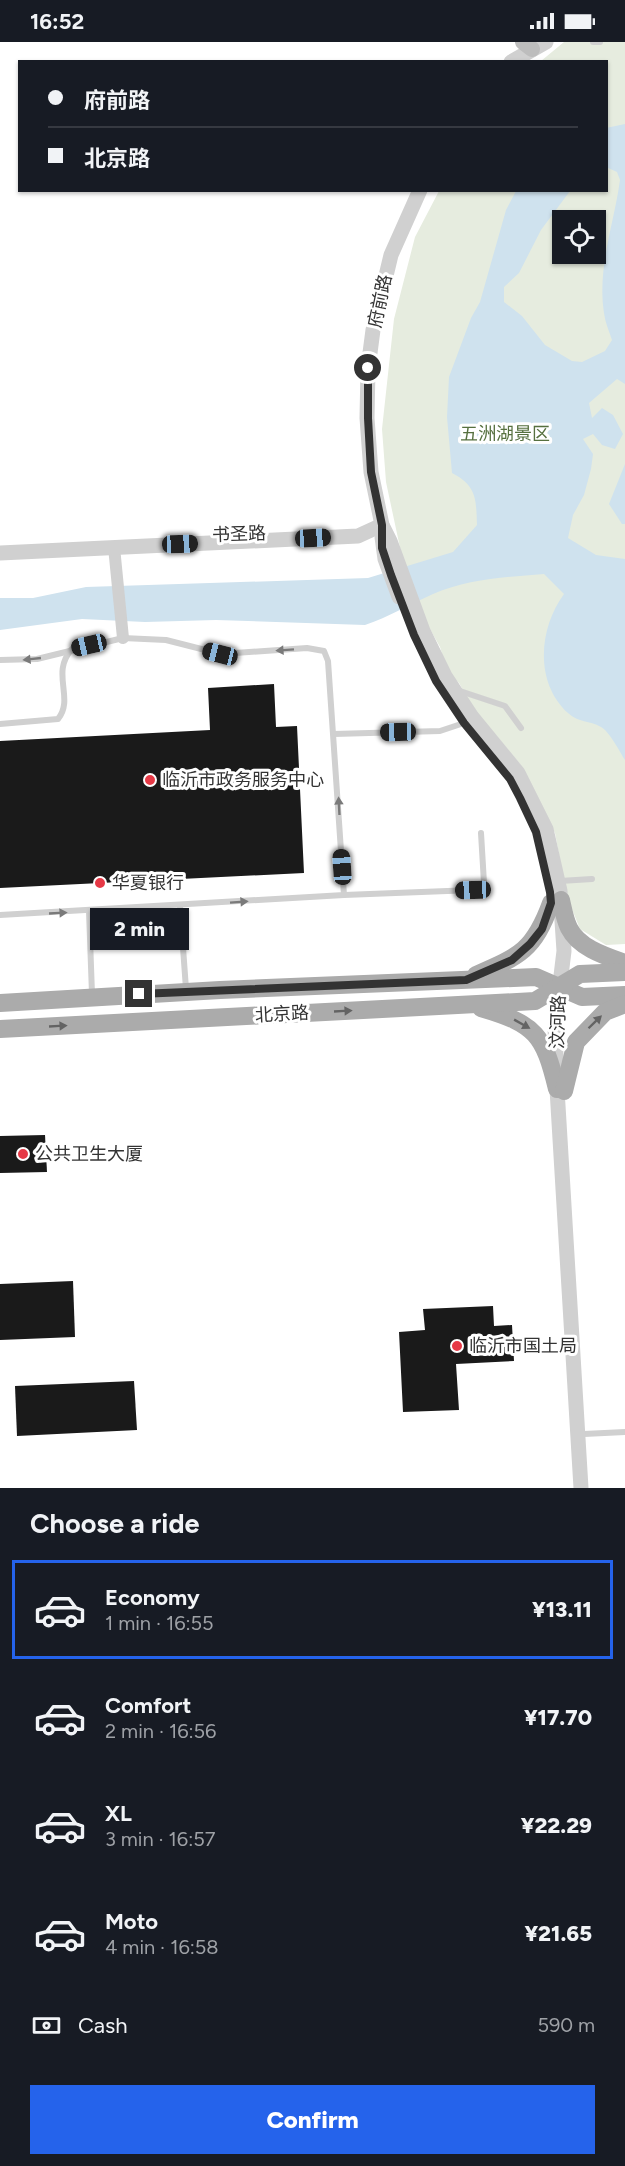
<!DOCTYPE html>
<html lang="en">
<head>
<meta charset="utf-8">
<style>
  body { margin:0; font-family:Figtree,"Noto Sans SC",sans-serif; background:#242831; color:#f1f3f6; height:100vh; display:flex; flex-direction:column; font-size:22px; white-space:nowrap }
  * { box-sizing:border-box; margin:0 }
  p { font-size:20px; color:#9ea1a6 }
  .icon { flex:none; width:33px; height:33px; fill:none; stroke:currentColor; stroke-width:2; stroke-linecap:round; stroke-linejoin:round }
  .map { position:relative; height:1446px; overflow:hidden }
  .panel { display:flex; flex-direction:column; background:#171b24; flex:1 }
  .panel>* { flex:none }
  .top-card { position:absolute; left:18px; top:18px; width:590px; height:132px; border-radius:0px; box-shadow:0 2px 4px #0004; display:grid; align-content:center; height:132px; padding:0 30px; background:#171b24 }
  .buttons { position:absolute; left:552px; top:168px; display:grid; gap:12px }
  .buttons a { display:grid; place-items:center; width:54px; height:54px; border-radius:0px; background:#171b24; box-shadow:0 2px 4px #0004; font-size:30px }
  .end { position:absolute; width:27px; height:27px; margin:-14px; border:8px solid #333; background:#fff; box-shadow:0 0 0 3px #fff }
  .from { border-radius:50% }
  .bubble { position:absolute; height:42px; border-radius:0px; background:#171b24; box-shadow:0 2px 4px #0004; font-size:20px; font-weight:800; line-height:42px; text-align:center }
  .car { position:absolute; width:18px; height:36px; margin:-18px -9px; border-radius:8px; box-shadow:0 0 4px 2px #0007; background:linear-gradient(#222 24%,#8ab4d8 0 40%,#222 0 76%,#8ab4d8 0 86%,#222 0) }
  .top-card b { display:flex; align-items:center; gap:21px; height:57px; font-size:22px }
  .top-card b+b { border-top:2px solid #363941 }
  .top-card i { width:15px; height:15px; background:#f1f3f6 }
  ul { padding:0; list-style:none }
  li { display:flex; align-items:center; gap:18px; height:99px; margin:0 12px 9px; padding:0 18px; border:3px solid transparent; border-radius:0px }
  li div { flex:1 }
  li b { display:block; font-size:22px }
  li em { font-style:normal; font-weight:800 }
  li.on { border-color:#2563eb }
  li>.icon { width:54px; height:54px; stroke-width:1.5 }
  h2 { padding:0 30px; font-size:27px; line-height:72px }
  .pay { display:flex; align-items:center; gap:15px; height:66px; padding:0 30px; font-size:22px }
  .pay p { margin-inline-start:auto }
  .action { display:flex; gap:12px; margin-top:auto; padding:12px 30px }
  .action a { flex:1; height:69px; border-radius:0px; background:#2563eb; color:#fff; font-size:24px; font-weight:800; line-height:69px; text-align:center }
  .status { display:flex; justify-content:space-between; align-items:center; height:42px; padding:0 30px; background:#171b24; direction:ltr }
  .status svg { height:16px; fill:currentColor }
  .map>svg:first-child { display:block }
</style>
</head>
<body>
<div class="status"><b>16:52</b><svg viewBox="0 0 49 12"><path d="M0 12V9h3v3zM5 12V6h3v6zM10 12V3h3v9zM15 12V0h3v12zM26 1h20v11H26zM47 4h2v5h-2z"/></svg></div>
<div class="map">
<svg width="625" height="1446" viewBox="0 0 625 1446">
  <rect width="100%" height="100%" fill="#fff"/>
  <path fill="#e6ecdf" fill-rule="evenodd" d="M 564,0 L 625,0 L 625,902 L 606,903 L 580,887 L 567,855 L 555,791 L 520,722 L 474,667 L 459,641 L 448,631 L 440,605 L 426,580 L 402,515 L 386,440 L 382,387 L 394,277 L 415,195 L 439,149 L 606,148 L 606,20 L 541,19 ZM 562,178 L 596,178 L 596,212 L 562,212 Z"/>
  <g fill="#cfe2ee">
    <path d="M 625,82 L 625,342 L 617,337 L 589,361 L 592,376 L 602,366 L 613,373 L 623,392 L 615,407 L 602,403 L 593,392 L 583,397 L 593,412 L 591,427 L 584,453 L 573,473 L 568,496 L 596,513 L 625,517 L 625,718 C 620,710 609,689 601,685 C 589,678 579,681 568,671 C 534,640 539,586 564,552 L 544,532 C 506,535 468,537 433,552 C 410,562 389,575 365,583 L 216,578 L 145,580 L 82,577 L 0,588 L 0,556 L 33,556 L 86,545 L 368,536 L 453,510 L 477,483 C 476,457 477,444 452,431 L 447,375 L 449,335 L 471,276 L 480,260 L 506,168 L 516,149 L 570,149 L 541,188 L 519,231 L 504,245 L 504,260 L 522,274 L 545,303 L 572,319 L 582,320 L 605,309 L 612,298 C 609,289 605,280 604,271 C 597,226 614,182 620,138 L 617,130 L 606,125 L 606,86 Z"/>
    <path d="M 625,422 L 625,482 L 622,482 L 609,462 Z"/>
  </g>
  <g fill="#1a1a1a">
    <path d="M 274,642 L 276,685 L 297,684 L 304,831 L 0,846 L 0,699 L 210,688 L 208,646 Z"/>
    <path d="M 45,1093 L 47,1130 L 0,1131 L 0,1094 Z"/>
    <path d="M 73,1239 L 75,1295 L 0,1298 L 0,1242 Z"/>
    <path d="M 493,1264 L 494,1284 L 512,1283 L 514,1319 L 456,1322 L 459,1368 L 403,1370 L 399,1290 L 425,1288 L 423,1267 Z"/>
    <path d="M 134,1339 L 137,1388 L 17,1394 L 15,1344 Z"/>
  </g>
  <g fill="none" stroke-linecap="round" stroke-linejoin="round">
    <g stroke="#d0d0d0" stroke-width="6">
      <path d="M 593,0 L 600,0"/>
      <path d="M 0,618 L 37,617 L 123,596 L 166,598 L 221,612 L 307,606 L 324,609 L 328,619 L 344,853 L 0,873"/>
      <path d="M 460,649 L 505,664 L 521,686"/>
      <path d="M 0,682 L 58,677 C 75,656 50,631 72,607"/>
      <path d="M 334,692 L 440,689 L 464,681"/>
      <path d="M 560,839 L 592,837"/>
      <path d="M 344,853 L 473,848 L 484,841 L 481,791"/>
      <path d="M 180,864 L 186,947"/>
      <path d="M 89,869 L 92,952"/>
      <path d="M 584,1392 L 625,1390"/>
    </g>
    <path stroke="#d0d0d0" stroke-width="12" d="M 114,505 L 123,596"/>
    <g stroke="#d0d0d0" stroke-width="15">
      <path d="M 511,20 L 546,0"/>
      <path d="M 420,148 L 391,213 L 373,288 L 368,326 L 367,376 L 371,430 L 382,483 L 390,499 L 423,589 L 445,634 L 472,675 L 518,731 L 546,787 L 560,849 L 564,909 L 555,983 L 557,1047 L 581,1446"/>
      <path d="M 382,495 L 385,517 L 399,555"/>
      <path d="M 0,511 L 358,494 L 382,483"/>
    </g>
    <path stroke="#bdbdbd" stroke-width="16" d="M 523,0 L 532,7"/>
    <g stroke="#ababab" stroke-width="18">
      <path d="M 561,858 C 563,867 565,878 569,886 C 579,906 605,914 625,921"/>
      <path d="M 476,933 C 520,914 534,908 551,861"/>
      <path d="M 0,961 L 220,948 L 536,935 L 582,955 L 625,953"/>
      <path d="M 481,966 C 536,982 544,993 557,1047"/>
      <path d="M 0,987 L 535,959 L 580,932 L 625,930"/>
      <path d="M 564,1049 L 576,1000 L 605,970 L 625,962"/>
    </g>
  </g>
  <defs><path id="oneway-solid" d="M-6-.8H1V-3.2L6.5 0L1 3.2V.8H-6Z" transform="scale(1.5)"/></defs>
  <g fill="#7a7a7a">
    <use href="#oneway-solid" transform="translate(285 608) rotate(176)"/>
    <use href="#oneway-solid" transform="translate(32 617) rotate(174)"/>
    <use href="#oneway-solid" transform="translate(339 764) rotate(-93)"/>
    <use href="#oneway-solid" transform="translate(239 860) rotate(-4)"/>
    <use href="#oneway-solid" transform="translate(58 871) rotate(-3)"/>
  </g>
  <g fill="#636363">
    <use href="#oneway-solid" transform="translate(343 969) rotate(-3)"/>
    <use href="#oneway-solid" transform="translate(595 980) rotate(-44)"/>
    <use href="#oneway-solid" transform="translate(522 982) rotate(29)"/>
    <use href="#oneway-solid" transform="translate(58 984) rotate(-3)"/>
  </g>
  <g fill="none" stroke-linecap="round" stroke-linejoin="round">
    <path stroke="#333" stroke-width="8" d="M 139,952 L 466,938 L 512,918 L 530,902 L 542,887 L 551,861 L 550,850 L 536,790 L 520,756 L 510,737 L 464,681 L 436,639 L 414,593 L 391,533 L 382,506 L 382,483 L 371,430 L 368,376 L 368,326"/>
  </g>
  <g fill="#e63946" stroke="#fff" stroke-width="2">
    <circle cx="150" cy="738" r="6"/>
    <circle cx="100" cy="841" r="6"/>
    <circle cx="23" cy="1112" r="6"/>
    <circle cx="457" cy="1304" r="6"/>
  </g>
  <g text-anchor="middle" stroke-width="6" stroke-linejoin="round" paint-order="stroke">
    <g font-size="18" fill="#333" stroke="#fff">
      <text transform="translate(380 259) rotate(-78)" y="6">府前路</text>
      <text transform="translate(239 492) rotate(-2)" y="6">书圣路</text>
      <text transform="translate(282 972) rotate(-3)" y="6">北京路</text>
      <text transform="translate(558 980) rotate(-88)" y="6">汶河路</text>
    </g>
    <g font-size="18" fill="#56703f" stroke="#fff">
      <text x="505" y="398">五洲湖景区</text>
    </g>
    <g font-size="18" fill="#333" stroke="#fff" text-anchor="start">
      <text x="162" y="744">临沂市政务服务中心</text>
      <text x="112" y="847">华夏银行</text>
      <text x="35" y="1118">公共卫生大厦</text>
      <text x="469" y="1310">临沂市国土局</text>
    </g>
  </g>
</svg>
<div class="buttons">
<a><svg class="icon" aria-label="locate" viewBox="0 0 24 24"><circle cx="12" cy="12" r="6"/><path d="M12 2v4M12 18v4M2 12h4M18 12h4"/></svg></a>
</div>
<i class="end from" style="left:368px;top:326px"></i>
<i class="end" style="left:139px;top:952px"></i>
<div class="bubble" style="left:90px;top:866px;width:99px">2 min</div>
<i class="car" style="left:313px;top:496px;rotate:87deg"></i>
<i class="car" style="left:180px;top:502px;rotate:88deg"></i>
<i class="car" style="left:89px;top:603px;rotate:257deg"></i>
<i class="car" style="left:220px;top:612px;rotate:284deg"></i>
<i class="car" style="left:398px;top:690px;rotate:269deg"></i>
<i class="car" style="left:342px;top:825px;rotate:356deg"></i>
<i class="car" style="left:473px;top:848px;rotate:268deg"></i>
<div class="top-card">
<b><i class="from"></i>府前路</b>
<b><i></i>北京路</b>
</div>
</div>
<section class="panel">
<h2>Choose a ride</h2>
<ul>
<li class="on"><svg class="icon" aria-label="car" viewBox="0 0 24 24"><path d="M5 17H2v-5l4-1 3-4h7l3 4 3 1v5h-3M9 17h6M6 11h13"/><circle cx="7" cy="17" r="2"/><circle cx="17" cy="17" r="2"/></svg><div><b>Economy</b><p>1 min · 16:55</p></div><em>¥13.11</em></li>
<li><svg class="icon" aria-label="car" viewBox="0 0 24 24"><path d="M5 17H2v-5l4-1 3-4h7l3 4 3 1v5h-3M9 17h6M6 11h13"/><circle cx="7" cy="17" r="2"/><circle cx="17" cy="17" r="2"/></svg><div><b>Comfort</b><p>2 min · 16:56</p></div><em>¥17.70</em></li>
<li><svg class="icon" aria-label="car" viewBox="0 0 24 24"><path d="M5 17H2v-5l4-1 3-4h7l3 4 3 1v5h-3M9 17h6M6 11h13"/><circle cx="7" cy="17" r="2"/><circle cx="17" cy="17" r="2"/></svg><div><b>XL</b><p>3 min · 16:57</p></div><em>¥22.29</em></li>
<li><svg class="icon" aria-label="car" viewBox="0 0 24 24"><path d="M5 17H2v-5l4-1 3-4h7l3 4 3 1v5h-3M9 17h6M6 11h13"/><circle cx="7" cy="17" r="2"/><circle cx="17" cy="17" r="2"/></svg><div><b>Moto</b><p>4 min · 16:58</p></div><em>¥21.65</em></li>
</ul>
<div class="pay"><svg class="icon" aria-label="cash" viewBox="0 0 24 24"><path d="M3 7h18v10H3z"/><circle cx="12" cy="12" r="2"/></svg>Cash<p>590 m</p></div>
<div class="action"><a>Confirm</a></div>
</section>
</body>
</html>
